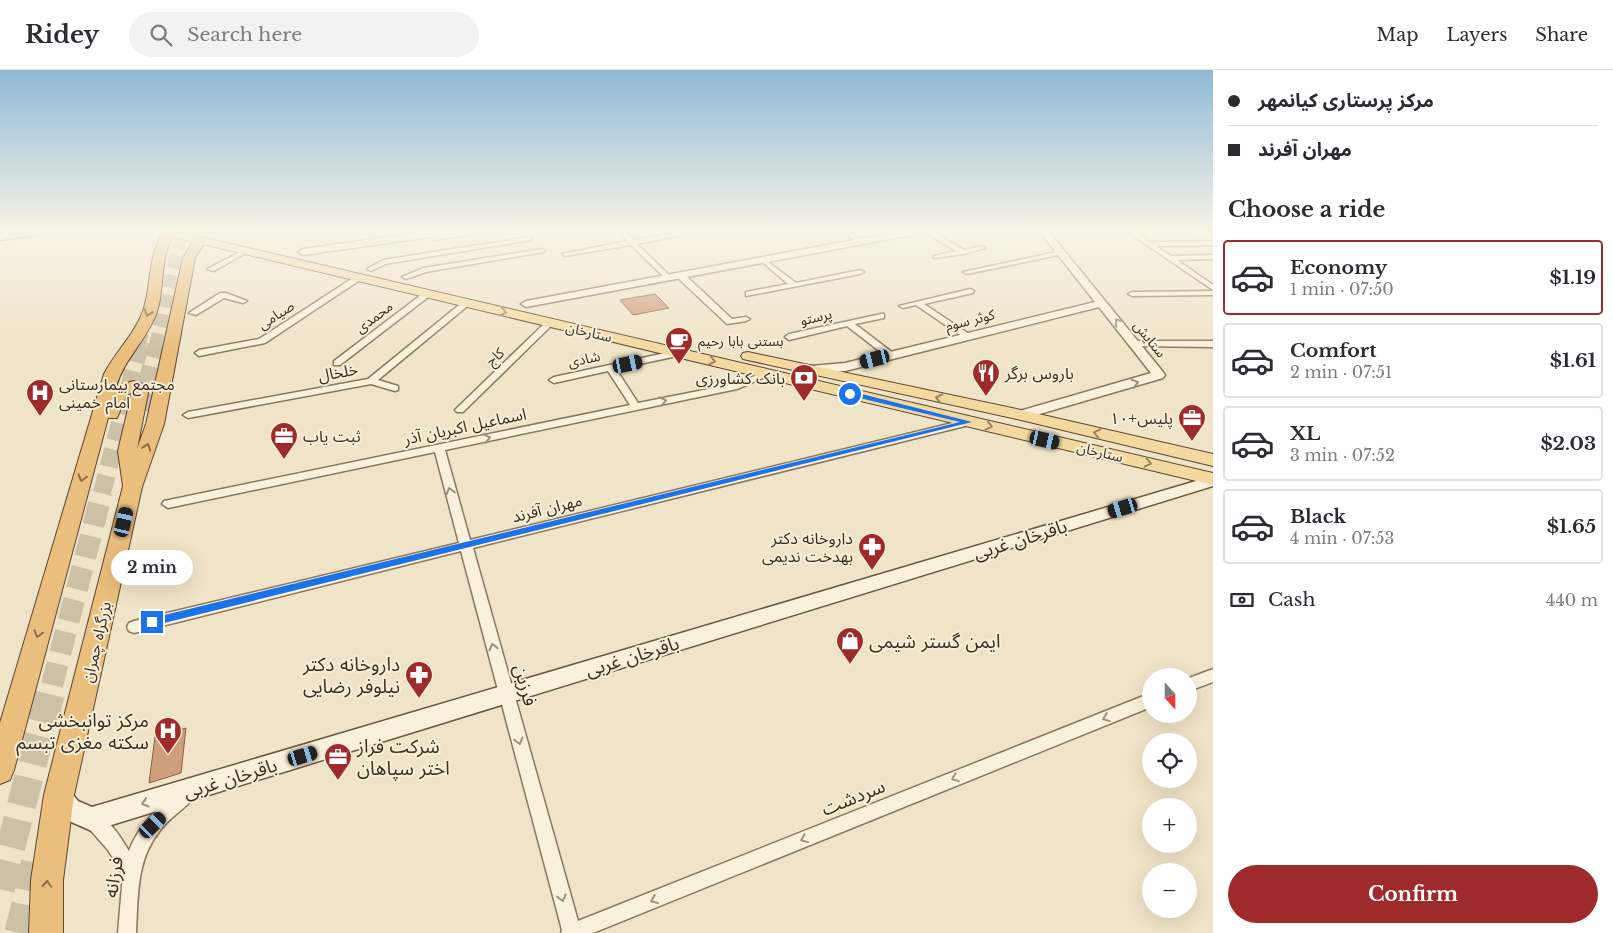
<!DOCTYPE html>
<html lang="en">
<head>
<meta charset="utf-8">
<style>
  body { margin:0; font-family:"Libre Baskerville","Noto Sans Arabic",serif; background:#f2f2f3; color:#2b2b33; height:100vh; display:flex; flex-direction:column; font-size:19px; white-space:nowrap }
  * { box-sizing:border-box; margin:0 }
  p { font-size:16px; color:#7c7c81 }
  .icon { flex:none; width:28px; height:28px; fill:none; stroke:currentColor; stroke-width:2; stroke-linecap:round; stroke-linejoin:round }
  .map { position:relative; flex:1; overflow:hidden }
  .details { display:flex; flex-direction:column; background:#fff; width:400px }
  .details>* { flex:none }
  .banner { display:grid; align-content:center; height:110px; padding:0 15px; background:#fff }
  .needle { width:32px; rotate:159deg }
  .controls { position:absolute; left:1142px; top:598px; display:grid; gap:10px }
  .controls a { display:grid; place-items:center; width:55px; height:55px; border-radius:50%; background:#fff; box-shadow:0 5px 20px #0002; font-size:25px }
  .end { position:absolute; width:22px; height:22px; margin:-11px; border:6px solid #1a73e8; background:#fff; box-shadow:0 0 0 2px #fff }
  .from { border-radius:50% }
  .bubble { position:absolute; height:35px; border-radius:18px; background:#fff; box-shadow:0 5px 20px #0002; font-size:16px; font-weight:700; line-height:35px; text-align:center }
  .car { position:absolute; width:15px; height:30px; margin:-15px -8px; border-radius:6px; box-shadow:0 0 4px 1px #0007; background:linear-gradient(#222 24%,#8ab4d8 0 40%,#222 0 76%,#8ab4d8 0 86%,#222 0) }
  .banner b { display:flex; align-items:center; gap:18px; height:48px; font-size:19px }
  .banner b+b { border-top:1px solid #e1e1e2 }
  .banner i { width:12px; height:12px; background:#2b2b33 }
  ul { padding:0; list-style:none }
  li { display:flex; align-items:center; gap:15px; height:75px; margin:0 10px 8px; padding:0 5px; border:2px solid #e1e1e2; border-radius:5px }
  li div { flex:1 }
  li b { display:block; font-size:19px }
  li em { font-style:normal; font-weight:700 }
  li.on { border-color:#9e2a2b }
  li>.icon { width:45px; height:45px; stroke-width:1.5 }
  h2 { padding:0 15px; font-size:22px; line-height:60px }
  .pay { display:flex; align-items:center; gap:12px; height:55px; padding:0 15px; font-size:19px }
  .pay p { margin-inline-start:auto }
  .cta { display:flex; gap:10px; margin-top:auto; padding:10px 15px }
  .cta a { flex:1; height:58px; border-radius:30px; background:#9e2a2b; color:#fff; font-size:20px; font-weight:700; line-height:58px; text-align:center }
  header { display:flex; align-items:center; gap:30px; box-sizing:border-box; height:70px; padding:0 25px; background:#fff; border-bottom:1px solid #e1e1e2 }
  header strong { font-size:24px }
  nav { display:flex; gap:28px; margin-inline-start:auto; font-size:18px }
  .search { width:350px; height:45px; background:#f2f2f3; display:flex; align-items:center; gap:12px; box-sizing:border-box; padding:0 18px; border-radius:28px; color:#7c7c81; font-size:19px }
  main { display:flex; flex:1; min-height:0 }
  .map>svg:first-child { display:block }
</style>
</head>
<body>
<header>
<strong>Ridey</strong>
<div class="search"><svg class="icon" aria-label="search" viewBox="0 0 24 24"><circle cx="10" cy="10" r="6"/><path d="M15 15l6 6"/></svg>Search here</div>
<nav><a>Map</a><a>Layers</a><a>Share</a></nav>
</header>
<main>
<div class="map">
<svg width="1213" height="863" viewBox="0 0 1213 863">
  <rect width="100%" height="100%" fill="#f0e4c8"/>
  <g fill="#cf9f7d" stroke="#8d5f41">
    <path d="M 655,224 L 669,238 L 633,245 L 620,230 Z"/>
    <path d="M 186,658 L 181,703 L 149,713 L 155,667 Z"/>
  </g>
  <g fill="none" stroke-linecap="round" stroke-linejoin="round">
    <g stroke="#ccc0a6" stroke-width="13" stroke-dasharray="13 7" stroke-linecap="butt">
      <path d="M 139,276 L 146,250"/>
      <path d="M 155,276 L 179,172 L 184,162"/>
    </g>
    <g stroke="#ccc0a6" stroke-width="18" stroke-dasharray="18 9" stroke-linecap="butt">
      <path d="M 141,340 L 156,275"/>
      <path d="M 102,423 L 140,275"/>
    </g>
    <path stroke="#ccc0a6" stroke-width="22" stroke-dasharray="22 11" stroke-linecap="butt" d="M 52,615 L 102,422"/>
    <g stroke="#ccc0a6" stroke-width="29" stroke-dasharray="29 14" stroke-linecap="butt">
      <path d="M 0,819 L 53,613"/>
      <path d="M 19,863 L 37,787"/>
    </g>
    <defs>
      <g id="minor">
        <path d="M 619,162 L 626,162 L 634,170 L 679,162 L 689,163 L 637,174 L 670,206 L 670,210 L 667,210 L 631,175 L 565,186 L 562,184 L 627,171 Z"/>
        <path d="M 843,162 L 851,162 L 864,172 L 859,173 Z"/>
        <path d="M 925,162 L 933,162 L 964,180 L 982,176 L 985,178 L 963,184 L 934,188 L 934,186 L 956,181 Z"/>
        <path d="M 1128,162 L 1136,162 L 1150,172 L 1213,171 L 1213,175 L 1156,176 L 1171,186 L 1213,185 L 1213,189 L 1177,190 L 1213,215 L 1213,220 Z"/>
        <path d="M 529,167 L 531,168 L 531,170 L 385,194 L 371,201 L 367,199 L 383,190 Z"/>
        <path d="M 542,179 L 545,181 L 544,182 L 426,202 L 406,209 L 402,207 L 424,198 Z"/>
        <path d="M 244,180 L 249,181 L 214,201 L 207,199 Z"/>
        <path d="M 1061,181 L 1064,183 L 1063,184 L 967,204 L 963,202 Z"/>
        <path d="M 763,188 L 796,213 L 860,200 L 864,202 L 860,204 L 746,226 L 746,222 L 788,214 L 761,191 L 759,190 Z"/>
        <path d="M 678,204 L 684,204 L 732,249 L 746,247 L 750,249 L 746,251 L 727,254 L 678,208 Z"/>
        <path d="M 356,206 L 363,208 L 265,273 L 199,286 L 195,283 L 199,280 L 259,269 Z"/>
        <path d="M 970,219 L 974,221 L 973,223 L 924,234 L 969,264 L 970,266 L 966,269 L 916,235 L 903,238 L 899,236 Z"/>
        <path d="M 1213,221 L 1213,225 L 1132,226 L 1128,224 L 1132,222 Z"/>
        <path d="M 425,222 L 432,224 L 340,295 L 334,295 L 334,291 Z"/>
        <path d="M 220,223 L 226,223 L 247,231 L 243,233 L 224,228 L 196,245 L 189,243 Z"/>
        <path d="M 464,231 L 471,233 L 378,310 L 398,316 L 398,320 L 395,321 L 371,314 L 188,348 L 183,345 L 188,342 L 368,309 Z"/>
        <path d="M 881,244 L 884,244 L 884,248 L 855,254 L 893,283 L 893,287 L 887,287 L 847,256 L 789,270 L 785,267 L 789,264 Z"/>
        <path d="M 547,251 L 554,253 L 463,342 L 457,342 L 455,340 L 457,338 Z"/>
        <path d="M 1135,271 L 1213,271 L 1213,277 L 1132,276 L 1132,272 Z"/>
        <path d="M 679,280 L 682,281 L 682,285 L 616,299 L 638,333 L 734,314 L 767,301 L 772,304 L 737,319 L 445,380 L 470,470 L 969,349 L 974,352 L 969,355 L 473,478 L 578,851 L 1151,623 L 1151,637 L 593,863 L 561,863 L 562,860 L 461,481 L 134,563 L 129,561 L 127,557 L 129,553 L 134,551 L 459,473 L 435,382 L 168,438 L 162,434 L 164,431 L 630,335 L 608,301 L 554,313 L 549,310 L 554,307 Z"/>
        <path d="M 1213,599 L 1213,612 L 1189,621 L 1189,608 Z"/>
        <path d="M 184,718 L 190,720 L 192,726 L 190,732 C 180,742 167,750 159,762 C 136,790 138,828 136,863 L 118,863 L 123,804 L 108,780 L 86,755 L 84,749 L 86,743 L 92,741 C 108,747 120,766 129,781 C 139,754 158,739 178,720 Z"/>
      </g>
      <g id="tertiary">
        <path d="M 423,162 L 473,162 L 469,165 L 434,170 L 430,167 L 303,185 L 298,182 L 303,179 Z"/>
        <path d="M 897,162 L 916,162 L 912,165 L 526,237 L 521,234 L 526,231 Z"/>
        <path d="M 1040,162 L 1049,162 L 1163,302 L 1165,305 L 1163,308 L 1026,348 L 1016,348 L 1015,345 L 1016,342 L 1151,303 L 1099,237 L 845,301 L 811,304 L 805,300 L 811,296 L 845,293 L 1095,232 Z"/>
      </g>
      <g id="secondary">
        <path d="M 14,162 L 42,162 L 37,165 L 0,170 L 0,164 Z"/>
        <path d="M 1213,406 L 1213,416 L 92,761 L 62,748 L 47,725 L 51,717 L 59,713 L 67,717 L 78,731 L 92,737 Z"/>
      </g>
      <g id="primary">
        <path d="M 180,162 L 1213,403 L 1213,415 L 169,166 L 164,163 Z"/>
        <path d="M 748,282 L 1021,340 L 1213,384 L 1213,396 L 1021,350 L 743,289 L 741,286 L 743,283 Z"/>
      </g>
      <path id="trunk" d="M 164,162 L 175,163 C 159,187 165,216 157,242 C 147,270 124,289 116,317 L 133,311 L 147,315 L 149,318 L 137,379 L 146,354 L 183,188 L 196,167 L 204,167 L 206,170 L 195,188 L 164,354 L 142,417 L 74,725 L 63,810 L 63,863 L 29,863 L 31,810 L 44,725 L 123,416 L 118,381 L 132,322 L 126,326 L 117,348 L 108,348 L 14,700 L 10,710 L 0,714 L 0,653 L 104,304 C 115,282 135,264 143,241 C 152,215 147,186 164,162 Z"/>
    </defs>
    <use href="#minor" stroke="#8d765c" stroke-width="3"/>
    <use href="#tertiary" stroke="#8d765c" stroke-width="3"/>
    <use href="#secondary" stroke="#6f573f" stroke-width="3"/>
    <use href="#primary" stroke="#5b4430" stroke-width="2"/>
    <use href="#trunk" stroke="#5b4430" stroke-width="2"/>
    <use href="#minor" fill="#faf1dc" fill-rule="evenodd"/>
    <use href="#tertiary" fill="#faf1dc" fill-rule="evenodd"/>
    <use href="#secondary" fill="#faf1dc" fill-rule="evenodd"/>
    <use href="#primary" fill="#f3d9a0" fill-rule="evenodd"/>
    <use href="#trunk" fill="#eabe7c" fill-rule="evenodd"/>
  </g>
  <defs><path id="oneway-chevron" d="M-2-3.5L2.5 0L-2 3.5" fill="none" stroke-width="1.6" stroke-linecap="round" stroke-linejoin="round" transform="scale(1.25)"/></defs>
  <g stroke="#988460">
    <use href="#oneway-chevron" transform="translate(503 242) rotate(13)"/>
    <use href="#oneway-chevron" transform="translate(712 291) rotate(13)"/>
    <use href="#oneway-chevron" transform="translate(939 328) rotate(-168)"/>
    <use href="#oneway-chevron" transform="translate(989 356) rotate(13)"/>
    <use href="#oneway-chevron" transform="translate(1097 363) rotate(-167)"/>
    <use href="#oneway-chevron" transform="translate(1148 393) rotate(13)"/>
  </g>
  <g stroke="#8b6f49">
    <use href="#oneway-chevron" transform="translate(148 243) rotate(110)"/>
    <use href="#oneway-chevron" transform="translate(147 377) rotate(-70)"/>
    <use href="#oneway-chevron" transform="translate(82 408) rotate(106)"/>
    <use href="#oneway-chevron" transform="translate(38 564) rotate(106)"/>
    <use href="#oneway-chevron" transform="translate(47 814) rotate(-87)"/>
  </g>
  <g stroke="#9c907e">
    <use href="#oneway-chevron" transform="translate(1118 252) rotate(-129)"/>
    <use href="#oneway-chevron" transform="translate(1135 313) rotate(-16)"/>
    <use href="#oneway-chevron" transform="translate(663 331) rotate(-12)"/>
    <use href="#oneway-chevron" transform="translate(487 368) rotate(-12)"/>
    <use href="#oneway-chevron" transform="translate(450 421) rotate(-105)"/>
    <use href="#oneway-chevron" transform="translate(493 577) rotate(-105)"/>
    <use href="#oneway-chevron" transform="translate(1106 648) rotate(158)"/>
    <use href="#oneway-chevron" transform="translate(519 671) rotate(75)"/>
    <use href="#oneway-chevron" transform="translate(955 708) rotate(158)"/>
    <use href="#oneway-chevron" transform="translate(145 733) rotate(164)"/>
    <use href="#oneway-chevron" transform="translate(804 769) rotate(158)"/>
    <use href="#oneway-chevron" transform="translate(562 828) rotate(75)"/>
    <use href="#oneway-chevron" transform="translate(654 830) rotate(158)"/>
  </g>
  <linearGradient id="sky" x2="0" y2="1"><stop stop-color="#8fbad6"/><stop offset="0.57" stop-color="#f8f3e6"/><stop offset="1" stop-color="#f8f3e6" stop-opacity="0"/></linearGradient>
  <rect width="1213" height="283" fill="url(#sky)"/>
  <path fill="#1a73e8" d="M 850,321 L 972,352 L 152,556 L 147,552 L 152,548 L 960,352 L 847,325 L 846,324 Z"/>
  <defs>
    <symbol id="cafe-pin" viewBox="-11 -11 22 30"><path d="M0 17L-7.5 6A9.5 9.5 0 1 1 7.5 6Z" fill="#9e2a2b" stroke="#f7eed8"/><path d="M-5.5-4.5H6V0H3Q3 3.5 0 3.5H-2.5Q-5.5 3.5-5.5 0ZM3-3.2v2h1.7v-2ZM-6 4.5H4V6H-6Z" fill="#fff"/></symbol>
    <symbol id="restaurant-pin" viewBox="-11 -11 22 30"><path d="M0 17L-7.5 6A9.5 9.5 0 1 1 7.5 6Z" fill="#9e2a2b" stroke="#f7eed8"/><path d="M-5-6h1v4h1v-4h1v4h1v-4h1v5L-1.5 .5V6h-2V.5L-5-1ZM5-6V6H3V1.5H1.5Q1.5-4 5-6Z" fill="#fff"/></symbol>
    <symbol id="bank-pin" viewBox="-11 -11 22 30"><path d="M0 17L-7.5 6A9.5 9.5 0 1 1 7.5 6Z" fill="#9e2a2b" stroke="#f7eed8"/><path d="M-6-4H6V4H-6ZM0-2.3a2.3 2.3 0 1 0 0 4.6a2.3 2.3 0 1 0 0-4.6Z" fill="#fff"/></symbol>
    <symbol id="hospital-pin" viewBox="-11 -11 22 30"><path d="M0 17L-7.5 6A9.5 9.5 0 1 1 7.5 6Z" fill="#9e2a2b" stroke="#f7eed8"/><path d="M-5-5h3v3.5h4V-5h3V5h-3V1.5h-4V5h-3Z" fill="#fff"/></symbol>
    <symbol id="office-pin" viewBox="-11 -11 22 30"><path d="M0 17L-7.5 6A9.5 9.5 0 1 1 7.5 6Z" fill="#9e2a2b" stroke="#f7eed8"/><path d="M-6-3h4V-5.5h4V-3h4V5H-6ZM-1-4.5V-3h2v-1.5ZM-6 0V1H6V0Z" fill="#fff"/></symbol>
    <symbol id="pharmacy-pin" viewBox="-11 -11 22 30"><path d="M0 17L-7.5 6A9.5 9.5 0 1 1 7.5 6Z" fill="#9e2a2b" stroke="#f7eed8"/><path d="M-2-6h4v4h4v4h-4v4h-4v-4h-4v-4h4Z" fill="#fff"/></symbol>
    <symbol id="shop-pin" viewBox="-11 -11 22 30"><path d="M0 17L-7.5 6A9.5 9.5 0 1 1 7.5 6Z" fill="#9e2a2b" stroke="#f7eed8"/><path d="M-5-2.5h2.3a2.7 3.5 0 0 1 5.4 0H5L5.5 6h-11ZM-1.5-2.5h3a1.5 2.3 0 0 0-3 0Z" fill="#fff"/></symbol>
  </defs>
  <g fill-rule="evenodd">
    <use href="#cafe-pin" x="663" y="255" width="32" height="43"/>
    <use href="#restaurant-pin" x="970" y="287" width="32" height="43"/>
    <use href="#bank-pin" x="788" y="292" width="32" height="43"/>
    <use href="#hospital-pin" x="24" y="307" width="32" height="43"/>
    <use href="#office-pin" x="1176" y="332" width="32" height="43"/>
    <use href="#office-pin" x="268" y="350" width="32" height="43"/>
    <use href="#pharmacy-pin" x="856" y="461" width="32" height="43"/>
    <use href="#shop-pin" x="834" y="555" width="32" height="43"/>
    <use href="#pharmacy-pin" x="403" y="589" width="32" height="43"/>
    <use href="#hospital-pin" x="152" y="645" width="32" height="43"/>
    <use href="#office-pin" x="322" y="671" width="32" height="43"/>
  </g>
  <g text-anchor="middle" stroke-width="4" stroke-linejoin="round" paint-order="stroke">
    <g font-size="14" fill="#3d2e20" stroke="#f7eed8">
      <text transform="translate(276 245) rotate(-33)" y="5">صیامی</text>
      <text transform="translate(374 247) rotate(-37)" y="5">محمدی</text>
      <text transform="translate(816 247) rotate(-13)" y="5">پرستو</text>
      <text transform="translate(970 250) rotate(-14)" y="5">کوثر سوم</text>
      <text transform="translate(589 262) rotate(13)" y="5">ستارخان</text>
      <text transform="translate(1150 269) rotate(51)" y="5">ستایش</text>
      <text transform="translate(495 287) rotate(-44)" y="5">کاج</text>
      <text transform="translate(584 289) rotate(-12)" y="5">شادی</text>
      <text transform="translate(1100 382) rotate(13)" y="5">ستارخان</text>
    </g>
    <g font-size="14" fill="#3d2e20" stroke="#f7eed8" text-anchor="start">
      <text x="698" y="276">بستنی بابا رحیم</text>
    </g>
    <g font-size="16" fill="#3d2e20" stroke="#f7eed8">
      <text transform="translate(338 302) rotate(-10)" y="6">خلخال</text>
      <text transform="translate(465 356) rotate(-12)" y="6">اسماعیل اکبریان آذر</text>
      <text transform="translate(547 438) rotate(-14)" y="6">مهران آفرند</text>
      <text transform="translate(96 572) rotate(-77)" y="6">بزرگراه چمران</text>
    </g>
    <g font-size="16" fill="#3d2e20" stroke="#f7eed8" text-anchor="start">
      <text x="1005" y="309">باروس برگر</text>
      <text x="785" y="314" text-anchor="end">بانک کشاورزی</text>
      <text x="59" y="320">مجتمع بیمارستانی<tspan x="59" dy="18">امام خمینی</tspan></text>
      <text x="1173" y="354" text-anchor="end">پلیس+۱۰</text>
      <text x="303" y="372">ثبت یاب</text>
      <text x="853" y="474" text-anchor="end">داروخانه دکتر<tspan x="853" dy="18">بهدخت ندیمی</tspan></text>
    </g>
    <g font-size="19" fill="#3d2e20" stroke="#f7eed8">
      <text transform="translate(1020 469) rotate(-17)" y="7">باقرخان غربی</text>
      <text transform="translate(632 586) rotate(-17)" y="7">باقرخان غربی</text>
      <text transform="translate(526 615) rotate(75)" y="7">فرزین</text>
      <text transform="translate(230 708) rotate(-17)" y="7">باقرخان غربی</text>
      <text transform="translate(853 727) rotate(-22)" y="7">سردشت</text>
      <text transform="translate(113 807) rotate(-81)" y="7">فرزانه</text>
    </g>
    <g font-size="19" fill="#3d2e20" stroke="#f7eed8" text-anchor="start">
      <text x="869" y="578">ایمن گستر شیمی</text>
      <text x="400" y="601" text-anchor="end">داروخانه دکتر<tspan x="400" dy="22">نیلوفر رضایی</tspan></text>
      <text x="149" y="657" text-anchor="end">مرکز توانبخشی<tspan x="149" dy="22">سکته مغزی تبسم</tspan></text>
      <text x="357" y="683">شرکت فراز<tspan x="357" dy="22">اختر سپاهان</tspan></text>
    </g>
  </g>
</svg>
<div class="controls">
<a><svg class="needle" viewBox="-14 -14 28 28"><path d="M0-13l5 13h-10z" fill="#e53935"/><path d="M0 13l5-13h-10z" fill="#7c7c81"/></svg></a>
<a><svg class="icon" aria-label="locate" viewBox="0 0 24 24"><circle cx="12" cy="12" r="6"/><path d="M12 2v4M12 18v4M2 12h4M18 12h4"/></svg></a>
<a>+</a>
<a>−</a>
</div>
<i class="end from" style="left:850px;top:324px"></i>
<i class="end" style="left:152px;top:552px"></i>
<div class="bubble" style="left:111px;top:480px;width:82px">2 min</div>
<i class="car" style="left:875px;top:289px;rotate:256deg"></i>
<i class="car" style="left:628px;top:294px;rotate:78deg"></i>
<i class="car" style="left:1045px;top:370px;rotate:103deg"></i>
<i class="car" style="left:1123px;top:438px;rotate:253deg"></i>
<i class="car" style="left:124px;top:452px;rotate:13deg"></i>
<i class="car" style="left:303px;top:686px;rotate:73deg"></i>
<i class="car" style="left:153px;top:755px;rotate:46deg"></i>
</div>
<section class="details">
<div class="banner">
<b><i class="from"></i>مرکز پرستاری کیانمهر</b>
<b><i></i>مهران آفرند</b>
</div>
<h2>Choose a ride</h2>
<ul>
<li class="on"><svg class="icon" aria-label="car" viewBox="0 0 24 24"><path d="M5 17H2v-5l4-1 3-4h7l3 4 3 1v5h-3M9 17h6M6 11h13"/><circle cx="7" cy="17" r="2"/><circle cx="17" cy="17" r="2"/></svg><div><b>Economy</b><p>1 min · 07:50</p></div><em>$1.19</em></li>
<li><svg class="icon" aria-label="car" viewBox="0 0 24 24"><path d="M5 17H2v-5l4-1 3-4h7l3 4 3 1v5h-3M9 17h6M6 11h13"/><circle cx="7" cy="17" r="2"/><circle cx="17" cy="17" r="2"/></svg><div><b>Comfort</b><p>2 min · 07:51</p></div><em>$1.61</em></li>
<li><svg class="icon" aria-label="car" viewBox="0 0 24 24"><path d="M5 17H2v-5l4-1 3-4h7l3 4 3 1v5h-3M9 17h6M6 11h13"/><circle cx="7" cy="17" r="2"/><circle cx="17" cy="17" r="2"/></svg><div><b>XL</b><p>3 min · 07:52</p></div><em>$2.03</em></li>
<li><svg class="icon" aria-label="car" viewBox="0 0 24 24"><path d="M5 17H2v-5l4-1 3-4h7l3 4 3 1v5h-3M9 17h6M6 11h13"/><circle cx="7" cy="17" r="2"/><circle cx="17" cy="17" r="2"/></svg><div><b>Black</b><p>4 min · 07:53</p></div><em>$1.65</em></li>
</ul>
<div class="pay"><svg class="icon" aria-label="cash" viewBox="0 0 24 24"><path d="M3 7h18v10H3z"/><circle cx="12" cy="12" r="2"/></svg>Cash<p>440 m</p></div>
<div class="cta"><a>Confirm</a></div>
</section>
</main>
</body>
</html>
